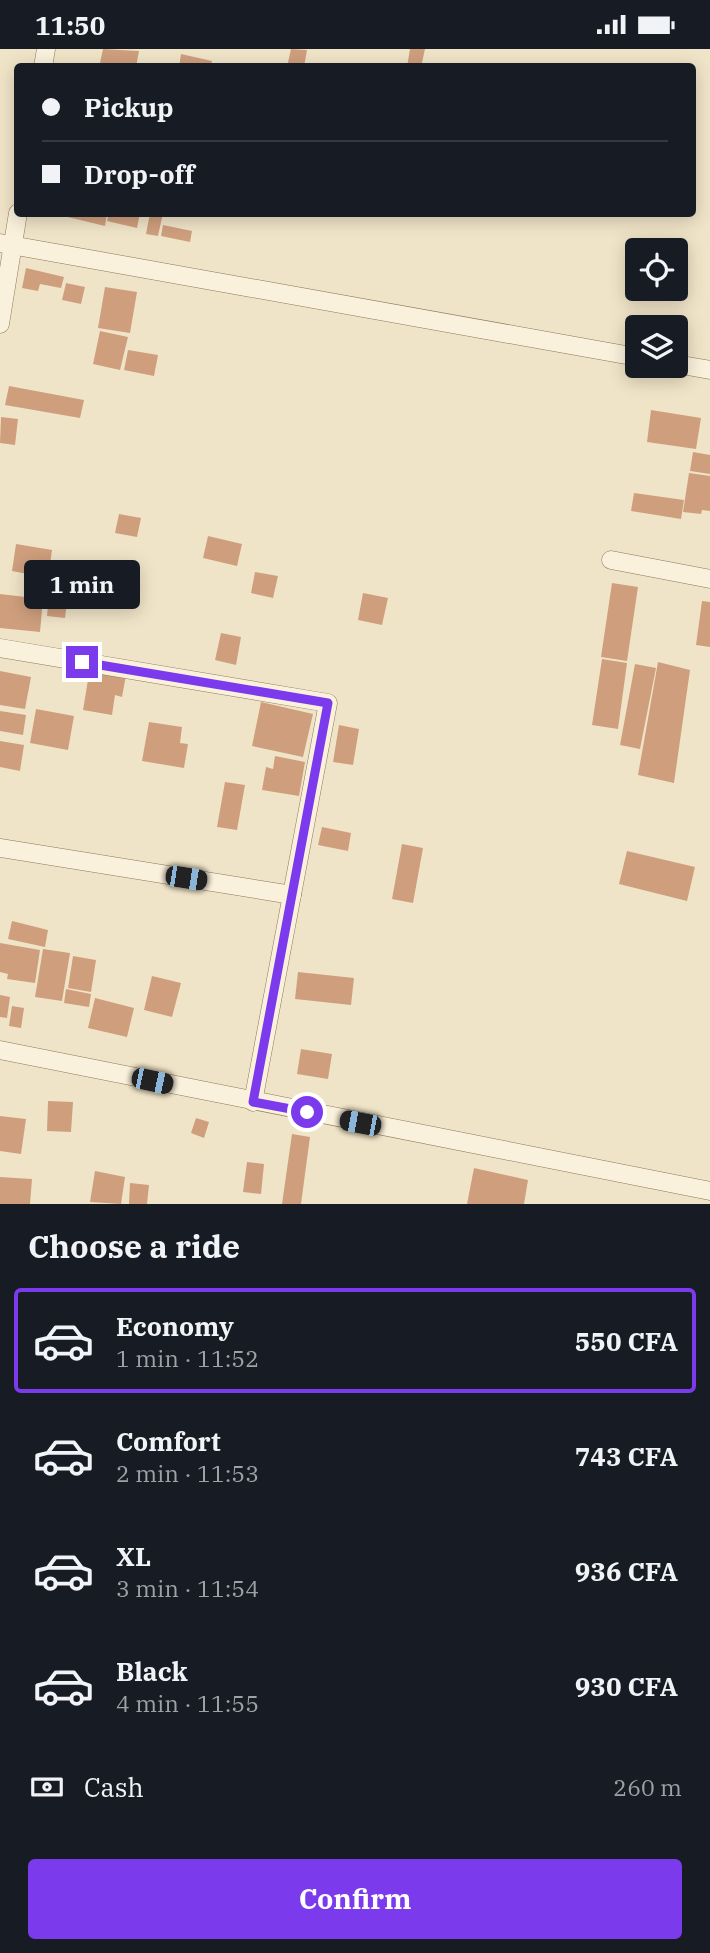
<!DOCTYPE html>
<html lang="en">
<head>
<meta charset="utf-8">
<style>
  body { margin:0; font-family:"IBM Plex Serif",serif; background:#20242c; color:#f1f3f6; height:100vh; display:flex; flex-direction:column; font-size:26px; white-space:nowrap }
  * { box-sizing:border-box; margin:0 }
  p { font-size:23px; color:#9ea1a6 }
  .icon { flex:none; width:38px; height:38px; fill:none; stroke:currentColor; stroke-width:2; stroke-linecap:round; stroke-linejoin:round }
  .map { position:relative; height:1155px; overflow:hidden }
  .panel { display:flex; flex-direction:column; background:#171b24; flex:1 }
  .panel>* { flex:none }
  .banner { position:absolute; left:14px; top:14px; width:682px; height:154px; border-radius:7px; box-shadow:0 4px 18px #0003; display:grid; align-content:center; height:154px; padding:0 28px; background:#171b24 }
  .controls { position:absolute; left:625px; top:189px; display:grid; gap:14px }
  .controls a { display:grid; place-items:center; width:63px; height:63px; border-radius:7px; background:#171b24; box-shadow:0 4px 18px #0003; font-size:35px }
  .end { position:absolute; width:32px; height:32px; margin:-16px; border:9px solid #7c3aed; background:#fff; box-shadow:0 0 0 4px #fff }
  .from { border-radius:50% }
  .bubble { position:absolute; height:49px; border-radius:7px; background:#171b24; box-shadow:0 4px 18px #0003; font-size:23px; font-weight:700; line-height:49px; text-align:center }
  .car { position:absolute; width:21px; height:42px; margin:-21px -10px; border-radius:9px; box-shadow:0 0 5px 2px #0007; background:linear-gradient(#222 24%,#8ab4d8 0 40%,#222 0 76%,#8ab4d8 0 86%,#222 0) }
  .banner b { display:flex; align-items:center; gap:24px; height:66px; font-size:26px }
  .banner b+b { border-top:2px solid #363941 }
  .banner i { width:18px; height:18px; background:#f1f3f6 }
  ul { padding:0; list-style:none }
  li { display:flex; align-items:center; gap:21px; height:105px; margin:0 14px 10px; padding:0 14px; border:4px solid transparent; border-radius:7px }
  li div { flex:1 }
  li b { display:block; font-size:26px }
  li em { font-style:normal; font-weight:700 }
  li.selected { border-color:#7c3aed }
  li>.icon { width:63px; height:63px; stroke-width:1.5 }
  h2 { padding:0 28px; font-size:32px; line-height:84px }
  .pay { display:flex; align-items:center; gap:18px; height:77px; padding:0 28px; font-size:26px }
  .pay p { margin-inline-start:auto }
  .primary-button { display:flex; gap:14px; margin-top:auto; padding:14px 28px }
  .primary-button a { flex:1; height:80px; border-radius:7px; background:#7c3aed; color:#fff; font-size:28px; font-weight:700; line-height:80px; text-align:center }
  .status { display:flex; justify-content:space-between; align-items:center; height:49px; padding:0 35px; background:#171b24; direction:ltr }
  .status svg { height:19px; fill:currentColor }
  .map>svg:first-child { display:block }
</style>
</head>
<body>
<div class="status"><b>11:50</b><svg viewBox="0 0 49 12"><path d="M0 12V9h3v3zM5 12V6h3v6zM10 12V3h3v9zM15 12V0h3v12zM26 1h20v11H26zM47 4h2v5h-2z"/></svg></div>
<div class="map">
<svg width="710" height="1155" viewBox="0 0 710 1155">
  <rect width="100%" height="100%" fill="#f0e4c8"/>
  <g fill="#cf9f7d">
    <path d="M 103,0 L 139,2 L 136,18 L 100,14 Z"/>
    <path d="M 291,0 L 307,1 L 304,18 L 287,18 Z"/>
    <path d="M 410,0 L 425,0 L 421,18 L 407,18 Z"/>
    <path d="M 181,5 L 212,12 L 211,18 L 179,18 Z"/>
    <path d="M 51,164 L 107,164 L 105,177 Z"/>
    <path d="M 109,164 L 140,164 L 137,179 L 107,172 Z"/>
    <path d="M 150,164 L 163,164 L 158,187 L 146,185 Z"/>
    <path d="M 163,176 L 192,182 L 190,193 L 161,187 Z"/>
    <path d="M 26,219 L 64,228 L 61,239 L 40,235 L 38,242 L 22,239 Z"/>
    <path d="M 66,234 L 85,238 L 81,255 L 62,251 Z"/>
    <path d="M 105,238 L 137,243 L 130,284 L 98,279 Z"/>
    <path d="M 100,282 L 128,288 L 120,321 L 93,315 Z"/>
    <path d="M 128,301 L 158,306 L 154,327 L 124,321 Z"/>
    <path d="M 9,337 L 84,351 L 80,369 L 5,356 Z"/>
    <path d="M 651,361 L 701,369 L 696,400 L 647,393 Z"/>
    <path d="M 1,368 L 18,370 L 15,396 L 0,394 Z"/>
    <path d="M 693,403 L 710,406 L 710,425 L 690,422 Z"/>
    <path d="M 689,424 L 710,427 L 710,462 L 702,461 L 701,465 L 683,463 Z"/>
    <path d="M 634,444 L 684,451 L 681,470 L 631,462 Z"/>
    <path d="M 119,465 L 141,469 L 137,488 L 115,484 Z"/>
    <path d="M 208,487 L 242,495 L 237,517 L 203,509 Z"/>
    <path d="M 16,495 L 52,501 L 48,529 L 12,522 Z"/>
    <path d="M 255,523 L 278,527 L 273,549 L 251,544 Z"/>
    <path d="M 50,534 L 69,536 L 65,569 L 47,567 Z"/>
    <path d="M 612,534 L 638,538 L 627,612 L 601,608 Z"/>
    <path d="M 363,544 L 388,549 L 382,576 L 358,571 Z"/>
    <path d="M 0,545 L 43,550 L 40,583 L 0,579 Z"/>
    <path d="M 702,552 L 710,553 L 710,598 L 696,596 Z"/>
    <path d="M 221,584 L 241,588 L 236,616 L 215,611 Z"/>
    <path d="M 602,610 L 627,614 L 618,680 L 592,676 Z"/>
    <path d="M 658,613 L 690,621 L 674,734 L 638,726 Z"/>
    <path d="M 635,615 L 656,619 L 640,700 L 620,696 Z"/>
    <path d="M 90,619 L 126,626 L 122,648 L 115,646 L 112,666 L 83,661 Z"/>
    <path d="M 0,622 L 31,628 L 25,660 L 0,656 Z"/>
    <path d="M 261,653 L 313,665 L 303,708 L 252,697 Z"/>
    <path d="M 36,660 L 74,667 L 68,701 L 30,694 Z"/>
    <path d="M 0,662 L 26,666 L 23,686 L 0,682 Z"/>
    <path d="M 149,673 L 182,678 L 180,694 L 188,695 L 184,719 L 142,712 Z"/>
    <path d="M 339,676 L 359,680 L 353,716 L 333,713 Z"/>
    <path d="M 0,692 L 24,696 L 20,722 L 0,718 Z"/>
    <path d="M 275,707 L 305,713 L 299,747 L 262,741 L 266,718 L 273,720 Z"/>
    <path d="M 225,733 L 245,736 L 237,781 L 217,778 Z"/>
    <path d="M 322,778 L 351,784 L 348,802 L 318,796 Z"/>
    <path d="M 402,795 L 423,799 L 413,854 L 392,850 Z"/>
    <path d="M 627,802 L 695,818 L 687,852 L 619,835 Z"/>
    <path d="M 12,872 L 48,881 L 45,898 L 8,890 Z"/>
    <path d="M 0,894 L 40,901 L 35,934 L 7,930 L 8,925 L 0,923 Z"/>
    <path d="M 43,900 L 70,904 L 62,952 L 35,948 Z"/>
    <path d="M 73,907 L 96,911 L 91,943 L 68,939 Z"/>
    <path d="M 298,923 L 354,929 L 351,956 L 295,950 Z"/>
    <path d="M 152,927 L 181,934 L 172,968 L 144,961 Z"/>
    <path d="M 66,940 L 91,945 L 89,958 L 64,954 Z"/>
    <path d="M 0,946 L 10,948 L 7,969 L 0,968 Z"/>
    <path d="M 95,949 L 134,959 L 127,988 L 88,979 Z"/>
    <path d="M 12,957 L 24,959 L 21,979 L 9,977 Z"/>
    <path d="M 301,1000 L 332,1005 L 328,1030 L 297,1025 Z"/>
    <path d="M 48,1052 L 73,1053 L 71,1083 L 47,1082 Z"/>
    <path d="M 0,1067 L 26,1070 L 21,1105 L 0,1102 Z"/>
    <path d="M 196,1069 L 209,1073 L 204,1089 L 191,1084 Z"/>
    <path d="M 292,1085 L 310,1088 L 301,1155 L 282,1155 Z"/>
    <path d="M 247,1113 L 264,1115 L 261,1145 L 243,1143 Z"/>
    <path d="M 474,1119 L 528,1131 L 524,1155 L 467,1155 Z"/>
    <path d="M 95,1122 L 125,1128 L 121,1155 L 90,1153 Z"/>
    <path d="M 0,1128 L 32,1130 L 30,1155 L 0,1155 Z"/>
    <path d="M 130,1134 L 149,1136 L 147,1155 L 129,1155 Z"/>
  </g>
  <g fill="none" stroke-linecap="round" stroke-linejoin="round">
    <defs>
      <g id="minor">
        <path d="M 43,18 L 46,0"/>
        <path d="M 0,194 L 637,308"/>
        <path d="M 0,275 L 18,164"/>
        <path d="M 676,315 L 710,321"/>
        <path d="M 611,511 L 710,530"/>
        <path d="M 0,599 L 328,654 L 253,1053"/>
        <path d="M 0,799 L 292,846"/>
        <path d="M 0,1001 L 710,1142"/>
      </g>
    </defs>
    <use href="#minor" stroke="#8d765c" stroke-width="19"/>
    <use href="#minor" stroke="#faf1dc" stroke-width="18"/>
  </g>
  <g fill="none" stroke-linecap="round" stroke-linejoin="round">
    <path stroke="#7c3aed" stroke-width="9" d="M 82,613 L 328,654 L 253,1053 L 307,1063"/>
  </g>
</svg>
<div class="controls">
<a><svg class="icon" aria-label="locate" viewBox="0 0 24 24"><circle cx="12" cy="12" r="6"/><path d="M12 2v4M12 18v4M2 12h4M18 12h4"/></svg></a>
<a><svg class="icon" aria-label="layers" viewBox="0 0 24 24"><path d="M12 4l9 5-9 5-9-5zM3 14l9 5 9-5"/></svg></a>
</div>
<i class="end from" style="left:307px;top:1063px"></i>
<i class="end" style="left:82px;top:613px"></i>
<div class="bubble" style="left:24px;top:511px;width:116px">1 min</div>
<i class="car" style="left:186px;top:829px;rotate:99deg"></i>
<i class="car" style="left:152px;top:1032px;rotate:102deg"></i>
<i class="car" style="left:360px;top:1074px;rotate:281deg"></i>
<div class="banner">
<b><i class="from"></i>Pickup</b>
<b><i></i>Drop-off</b>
</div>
</div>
<section class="panel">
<h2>Choose a ride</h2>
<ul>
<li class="selected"><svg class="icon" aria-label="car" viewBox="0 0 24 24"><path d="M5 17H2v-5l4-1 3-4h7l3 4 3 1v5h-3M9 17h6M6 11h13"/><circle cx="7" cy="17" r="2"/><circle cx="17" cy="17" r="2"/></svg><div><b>Economy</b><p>1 min · 11:52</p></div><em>550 CFA</em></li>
<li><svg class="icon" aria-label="car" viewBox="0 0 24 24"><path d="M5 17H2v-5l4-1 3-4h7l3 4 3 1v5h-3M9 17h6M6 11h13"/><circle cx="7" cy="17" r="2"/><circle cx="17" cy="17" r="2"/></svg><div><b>Comfort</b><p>2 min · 11:53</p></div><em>743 CFA</em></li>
<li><svg class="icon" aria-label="car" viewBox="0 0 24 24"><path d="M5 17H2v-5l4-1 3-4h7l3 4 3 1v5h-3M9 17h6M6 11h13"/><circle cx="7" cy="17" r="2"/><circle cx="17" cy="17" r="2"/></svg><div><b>XL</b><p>3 min · 11:54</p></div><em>936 CFA</em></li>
<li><svg class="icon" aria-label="car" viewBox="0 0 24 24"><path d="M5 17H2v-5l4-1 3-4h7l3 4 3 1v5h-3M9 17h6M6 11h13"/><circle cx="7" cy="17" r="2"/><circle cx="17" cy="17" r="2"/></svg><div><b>Black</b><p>4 min · 11:55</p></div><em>930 CFA</em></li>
</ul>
<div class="pay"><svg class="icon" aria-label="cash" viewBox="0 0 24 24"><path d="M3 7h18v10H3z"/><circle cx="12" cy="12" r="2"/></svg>Cash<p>260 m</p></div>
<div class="primary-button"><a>Confirm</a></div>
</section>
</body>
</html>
